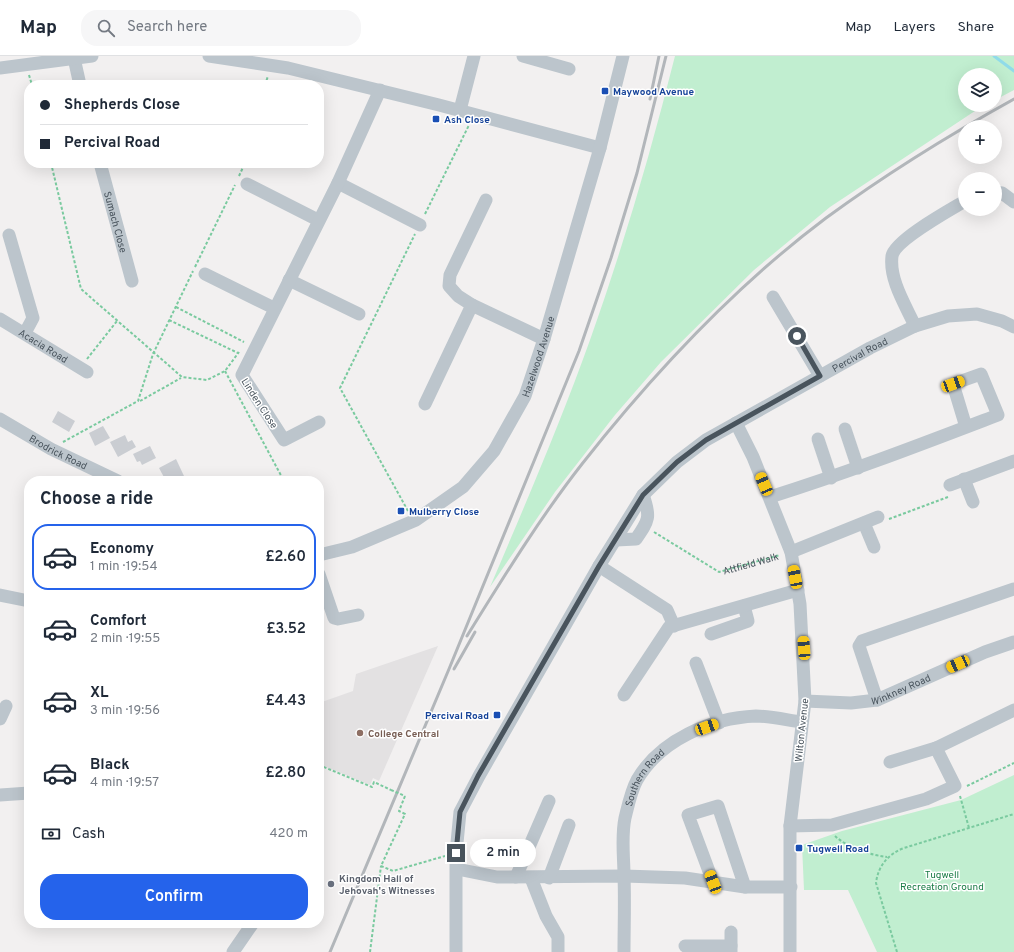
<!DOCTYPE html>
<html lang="en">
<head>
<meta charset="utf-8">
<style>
  body { margin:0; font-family:Overpass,sans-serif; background:#f6f6f7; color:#1f2937; height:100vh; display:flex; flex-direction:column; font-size:15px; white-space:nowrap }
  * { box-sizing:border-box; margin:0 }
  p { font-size:13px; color:#747a83 }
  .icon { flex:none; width:22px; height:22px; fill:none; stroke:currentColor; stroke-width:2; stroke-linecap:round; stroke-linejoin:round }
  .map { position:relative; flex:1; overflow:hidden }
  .drawer { position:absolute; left:24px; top:420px; width:300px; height:452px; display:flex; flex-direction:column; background:#fff; border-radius:16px; box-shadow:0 4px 16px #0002 }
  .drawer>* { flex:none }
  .hud { position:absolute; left:24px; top:24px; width:300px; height:88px; border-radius:16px; box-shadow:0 4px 16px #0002; display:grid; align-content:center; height:88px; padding:0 16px; background:#fff }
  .controls { position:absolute; left:958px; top:12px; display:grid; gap:8px }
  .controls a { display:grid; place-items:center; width:44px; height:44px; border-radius:50%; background:#fff; box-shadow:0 4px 16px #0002; font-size:20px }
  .end { position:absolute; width:18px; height:18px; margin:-9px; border:5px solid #49545d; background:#fff; box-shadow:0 0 0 2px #fff }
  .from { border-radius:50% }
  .bubble { position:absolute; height:28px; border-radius:14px; background:#fff; box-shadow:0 4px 16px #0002; font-size:13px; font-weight:600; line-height:28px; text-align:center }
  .car { position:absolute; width:12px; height:24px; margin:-12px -6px; border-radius:5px; box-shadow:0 0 3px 1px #0007; background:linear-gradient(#f5c518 24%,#345 0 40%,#f5c518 0 76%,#345 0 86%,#f5c518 0) }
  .hud b { display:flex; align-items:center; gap:14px; height:38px; font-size:15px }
  .hud b+b { border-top:1px solid #e0e1e3 }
  .hud i { width:10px; height:10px; background:#1f2937 }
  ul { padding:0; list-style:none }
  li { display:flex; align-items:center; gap:12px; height:66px; margin:0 8px 6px; padding:0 8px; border:2px solid transparent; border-radius:16px }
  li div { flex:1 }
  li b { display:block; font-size:15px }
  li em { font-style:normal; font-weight:600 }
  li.active { border-color:#2563eb }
  li>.icon { width:36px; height:36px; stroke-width:1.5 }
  h2 { padding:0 16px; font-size:18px; line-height:48px }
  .pay { display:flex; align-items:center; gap:10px; height:44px; padding:0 16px; font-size:15px }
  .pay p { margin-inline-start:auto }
  .button { display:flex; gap:8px; margin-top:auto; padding:8px 16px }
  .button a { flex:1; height:46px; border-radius:16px; background:#2563eb; color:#fff; font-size:16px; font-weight:600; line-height:46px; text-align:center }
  header { display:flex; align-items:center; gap:24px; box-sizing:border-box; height:56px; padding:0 20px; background:#fff; border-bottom:1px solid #e0e1e3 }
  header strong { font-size:19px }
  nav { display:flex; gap:22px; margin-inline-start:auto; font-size:14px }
  .search { width:280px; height:36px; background:#f6f6f7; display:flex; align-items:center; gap:10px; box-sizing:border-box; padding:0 14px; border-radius:16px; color:#747a83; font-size:15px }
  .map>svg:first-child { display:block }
</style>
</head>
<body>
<header>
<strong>Map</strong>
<div class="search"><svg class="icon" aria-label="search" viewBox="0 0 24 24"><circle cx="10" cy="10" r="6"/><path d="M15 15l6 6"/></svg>Search here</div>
<nav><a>Map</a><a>Layers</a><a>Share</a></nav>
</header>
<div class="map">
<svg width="1014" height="896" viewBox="0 0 1014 896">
  <rect width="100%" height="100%" fill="#f2f0f0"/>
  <path fill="#e3e1e2" d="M 438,590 L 379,725 L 373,722 L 370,729 L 319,708 L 319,647 L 353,635 L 356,618 Z"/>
  <g fill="#c1eed0">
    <path d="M 675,0 L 1014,0 L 1014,34 L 995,44 L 995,19 L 965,19 L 965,49 L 984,49 L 830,151 L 754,214 L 661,306 L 615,359 L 555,436 L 490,531 C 525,449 560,368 590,284 C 623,191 651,96 675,0 Z"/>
    <path d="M 1014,719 L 1014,896 L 877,896 L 848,834 L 804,834 L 802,789 L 842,775 L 961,744 Z"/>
  </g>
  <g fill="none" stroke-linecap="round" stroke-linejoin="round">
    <path stroke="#90dbe9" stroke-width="3" d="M 994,0 L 1014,15"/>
  </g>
  <g fill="#cacdd2">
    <path d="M 58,355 L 75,365 L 69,376 L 52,366 Z"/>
    <path d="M 103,370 L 110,382 L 95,390 L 89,377 Z"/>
    <path d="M 125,379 L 128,386 L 132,384 L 136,391 L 118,401 L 110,386 Z"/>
    <path d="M 150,390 L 156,402 L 142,409 L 140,405 L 137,406 L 133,398 Z"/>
    <path d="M 176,403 L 184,420 L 174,425 L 166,425 L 159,412 Z"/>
  </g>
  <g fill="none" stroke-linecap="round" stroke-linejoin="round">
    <g stroke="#7aca9f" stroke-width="2" stroke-dasharray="3 2" stroke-linecap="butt">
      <path d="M 29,19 L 32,29"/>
      <path d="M 265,29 L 268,20"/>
      <path d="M 51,107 L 81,233 L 182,321 L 207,324 L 225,315 L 239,296"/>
      <path d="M 239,120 L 245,107"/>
      <path d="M 425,158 L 469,69"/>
      <path d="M 195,211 L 235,129"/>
      <path d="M 176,251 L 244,286"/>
      <path d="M 169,264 L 238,297"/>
      <path d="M 87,303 L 117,265"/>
      <path d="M 225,315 L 284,425"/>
      <path d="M 140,345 L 181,322"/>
      <path d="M 63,386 L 138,345 L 153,298 L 193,215"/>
      <path d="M 408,455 L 340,332 L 415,178"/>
      <path d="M 889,463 L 948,441"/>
      <path id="s1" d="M 654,476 L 719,516 L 780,499"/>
      <path d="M 319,709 L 372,731 L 374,726 L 391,734"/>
      <path d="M 967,730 L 1014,707"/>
      <path d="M 405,740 L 399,755 L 405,758 L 381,810 L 393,815 L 445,800"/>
      <path d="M 960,740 L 969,772"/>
      <path d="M 835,780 C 848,792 870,799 887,801"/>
      <path d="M 370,896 L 381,810"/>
      <path d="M 897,896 L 876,827 C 878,810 888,798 904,792 L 1014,758"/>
    </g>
    <g stroke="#bcc5cc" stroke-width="13">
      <path d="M 209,0 L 288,12 L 439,49 L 600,92"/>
      <path d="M 523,0 L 569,13"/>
      <path d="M 74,2 L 80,29"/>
      <path d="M 0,12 L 92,0"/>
      <path d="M 460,54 L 474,0"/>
      <path id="s2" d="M 100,107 L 132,225"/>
      <path d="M 338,127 L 420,169"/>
      <path d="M 247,128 L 318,164"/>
      <path d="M 995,136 L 1002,137 L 1014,146"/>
      <path d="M 9,179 L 33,262 L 25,277"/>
      <path d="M 205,218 L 274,252"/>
      <path d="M 289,224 L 359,258"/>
      <path d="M 773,241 L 820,320"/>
      <path d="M 472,249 L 544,283"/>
      <path id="s3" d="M 0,263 L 87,316"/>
      <path d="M 915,270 C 906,250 889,224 892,200 C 895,184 950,154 965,145"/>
      <path d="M 425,348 L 472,249 L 458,240 L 449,230 L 450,219 L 486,144"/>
      <path id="s4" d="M 0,363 L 51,393 L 118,425"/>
      <path d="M 319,366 L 284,384 L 242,319 L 338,127 L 380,34"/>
      <path d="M 736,367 L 753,401 L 791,496 L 800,548 L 805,645 L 790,770 L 790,896"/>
      <path d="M 845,373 L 858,412"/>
      <path d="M 818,383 L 831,422"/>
      <path d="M 964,423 L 973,446"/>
      <path d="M 950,429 L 1014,405"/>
      <path d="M 770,441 C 847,417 922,388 998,359 L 981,318 L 953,328 L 966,371"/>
      <path d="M 864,467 L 874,491"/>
      <path d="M 616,484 L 636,483 C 649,464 651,461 643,439"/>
      <path d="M 791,496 L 878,461"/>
      <path id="s5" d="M 319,499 L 352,491 L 416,464 L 463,431 L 494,395 L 525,340 L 544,283 L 600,92 L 623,0"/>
      <path d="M 599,510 L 667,554 L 674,570"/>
      <path d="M 319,518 L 334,562 L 338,563 L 358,559"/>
      <path d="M 0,539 L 29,545"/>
      <path d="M 711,578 L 748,565 L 744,550"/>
      <path d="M 696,607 L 719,667"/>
      <path d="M 624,639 L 669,571 L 798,534"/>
      <path d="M 877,644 L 859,590 L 862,585 L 1014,533"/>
      <path id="s6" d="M 805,645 L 851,647 L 877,644 L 985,596 L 1014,586"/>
      <path d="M 0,663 L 6,650"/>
      <path d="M 890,706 L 936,692"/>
      <path d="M 0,739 L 29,737"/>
      <path d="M 790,770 L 832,769 L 926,743 L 955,730 L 936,692 L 1014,654"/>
      <path d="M 457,813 L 497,821 L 624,820 L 685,822 L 745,831 L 791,831"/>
      <path d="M 516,821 L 549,745"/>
      <path d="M 531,822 L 546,860 L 558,881 L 558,896"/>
      <path d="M 549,822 L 569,769"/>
      <path d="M 713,826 L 688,759 L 718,750 L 745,831"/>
      <path d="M 685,890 L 731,890"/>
      <path d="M 233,896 L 253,867"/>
      <path id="s7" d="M 456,896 L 456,797 L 460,756 L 479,720 L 599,510 L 643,439 L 677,406 L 706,384 L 870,292 L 915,270 L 948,260 L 977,258 L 1002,265 L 1014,271"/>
      <path id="s8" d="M 624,896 C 624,871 625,845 624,820 C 624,801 621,781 625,762 C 628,750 631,735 637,724 C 660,684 711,662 756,660 C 770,660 787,664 801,666"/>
      <path d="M 731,896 L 731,876"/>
    </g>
    <g stroke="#b2b6ba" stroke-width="3">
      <path d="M 650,43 L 659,0"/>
      <path d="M 467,580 C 503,522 539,463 582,408 C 653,318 734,231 826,162 C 886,118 949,79 1014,43"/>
      <path d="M 454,613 L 475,576"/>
      <path d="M 330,896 L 449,613 L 579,295 L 611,202 L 637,117 L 666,0"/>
    </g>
    <path stroke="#7aca9f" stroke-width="2" stroke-dasharray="3 2" stroke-linecap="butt" d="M 391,734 L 405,740"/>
  </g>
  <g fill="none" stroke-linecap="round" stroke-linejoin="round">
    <path stroke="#49545d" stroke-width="5" d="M 456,797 L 460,756 L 478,720 L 599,510 L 643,439 L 677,406 L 706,384 L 820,320 L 797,280"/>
  </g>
  <g fill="#1a4fb4" stroke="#fff" stroke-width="1.5">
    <rect x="601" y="31" width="8" height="8" rx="2"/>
    <rect x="432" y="59" width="8" height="8" rx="2"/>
    <rect x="397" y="451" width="8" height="8" rx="2"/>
    <rect x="493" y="655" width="8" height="8" rx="2"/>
    <rect x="795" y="788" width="8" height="8" rx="2"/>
  </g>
  <circle fill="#8d6e63" stroke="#fff" stroke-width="1.5" cx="360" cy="677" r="4"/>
  <circle fill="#6b7280" stroke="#fff" stroke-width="1.5" cx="331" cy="828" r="4"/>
  <g text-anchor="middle" stroke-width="3" stroke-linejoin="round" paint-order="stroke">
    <g font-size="10" font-weight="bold" fill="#164399" stroke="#fff" text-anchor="start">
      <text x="613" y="39">Maywood Avenue</text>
      <text x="444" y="67">Ash Close</text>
      <text x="409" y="459">Mulberry Close</text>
      <text x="489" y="663" text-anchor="end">Percival Road</text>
      <text x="807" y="796">Tugwell Road</text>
    </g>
    <g font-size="10" fill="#49545d" stroke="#fff">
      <text dy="4" stroke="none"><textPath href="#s2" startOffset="61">Sumach Close</textPath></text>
      <text dy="4" stroke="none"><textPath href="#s3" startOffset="51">Acacia Road</textPath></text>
      <text dy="4" stroke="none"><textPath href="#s7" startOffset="766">Percival Road</textPath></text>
      <text dy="4" stroke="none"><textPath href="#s5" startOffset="313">Hazelwood Avenue</textPath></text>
      <text transform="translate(260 347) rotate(57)" y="4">Linden Close</text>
      <text dy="4" stroke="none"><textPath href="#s4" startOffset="67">Brodrick Road</textPath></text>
      <text dy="4" stroke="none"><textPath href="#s1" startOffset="109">Attfield Walk</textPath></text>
      <text dy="4" stroke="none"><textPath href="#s6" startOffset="98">Winkney Road</textPath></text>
      <text transform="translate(801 674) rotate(-84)" y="4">Wilton Avenue</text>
      <text dy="4" stroke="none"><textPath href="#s8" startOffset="180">Southern Road</textPath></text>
    </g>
    <g font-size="10" font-weight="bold" fill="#785e54" stroke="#fff" text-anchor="start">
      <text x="368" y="681">College Central</text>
    </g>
    <g font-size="10" fill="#1b7c47" stroke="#fff">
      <text x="942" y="822">Tugwell<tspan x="942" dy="12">Recreation Ground</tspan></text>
    </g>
    <g font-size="10" font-weight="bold" fill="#5b616d" stroke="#fff" text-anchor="start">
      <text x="339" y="826">Kingdom Hall of<tspan x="339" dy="12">Jehovah's Witnesses</tspan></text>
    </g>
  </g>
</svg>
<div class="controls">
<a><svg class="icon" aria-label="layers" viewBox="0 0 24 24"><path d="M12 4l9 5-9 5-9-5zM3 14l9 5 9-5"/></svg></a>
<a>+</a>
<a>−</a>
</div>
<i class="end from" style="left:797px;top:280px"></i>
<i class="end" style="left:456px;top:797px"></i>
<div class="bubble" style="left:470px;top:783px;width:66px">2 min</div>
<i class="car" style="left:953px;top:328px;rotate:70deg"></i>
<i class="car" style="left:764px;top:428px;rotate:337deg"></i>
<i class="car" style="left:795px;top:521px;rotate:349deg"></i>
<i class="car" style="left:804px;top:592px;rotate:356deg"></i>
<i class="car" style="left:958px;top:608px;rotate:246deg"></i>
<i class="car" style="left:707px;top:671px;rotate:70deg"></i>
<i class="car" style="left:713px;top:826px;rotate:339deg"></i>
<div class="hud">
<b><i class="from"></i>Shepherds Close</b>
<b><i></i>Percival Road</b>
</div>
<section class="drawer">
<h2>Choose a ride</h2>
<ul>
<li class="active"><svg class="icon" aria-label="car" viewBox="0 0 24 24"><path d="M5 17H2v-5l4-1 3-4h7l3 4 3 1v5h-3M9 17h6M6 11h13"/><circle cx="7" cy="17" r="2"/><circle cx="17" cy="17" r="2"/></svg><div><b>Economy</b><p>1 min · 19:54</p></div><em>£2.60</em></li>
<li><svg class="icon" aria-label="car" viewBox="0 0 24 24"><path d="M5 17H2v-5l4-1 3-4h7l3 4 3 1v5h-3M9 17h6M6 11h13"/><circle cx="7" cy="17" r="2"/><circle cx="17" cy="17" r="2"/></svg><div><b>Comfort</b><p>2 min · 19:55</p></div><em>£3.52</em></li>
<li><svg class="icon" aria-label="car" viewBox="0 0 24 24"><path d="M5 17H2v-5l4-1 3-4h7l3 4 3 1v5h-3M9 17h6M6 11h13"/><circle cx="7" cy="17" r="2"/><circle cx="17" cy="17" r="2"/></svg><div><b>XL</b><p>3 min · 19:56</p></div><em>£4.43</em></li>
<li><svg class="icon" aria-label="car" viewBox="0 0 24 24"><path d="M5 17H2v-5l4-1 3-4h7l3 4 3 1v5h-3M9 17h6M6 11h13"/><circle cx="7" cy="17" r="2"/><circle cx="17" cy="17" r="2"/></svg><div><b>Black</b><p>4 min · 19:57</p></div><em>£2.80</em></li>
</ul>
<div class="pay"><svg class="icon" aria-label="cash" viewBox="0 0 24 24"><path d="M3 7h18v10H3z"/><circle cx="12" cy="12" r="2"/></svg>Cash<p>420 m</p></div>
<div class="button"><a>Confirm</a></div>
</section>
</div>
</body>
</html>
